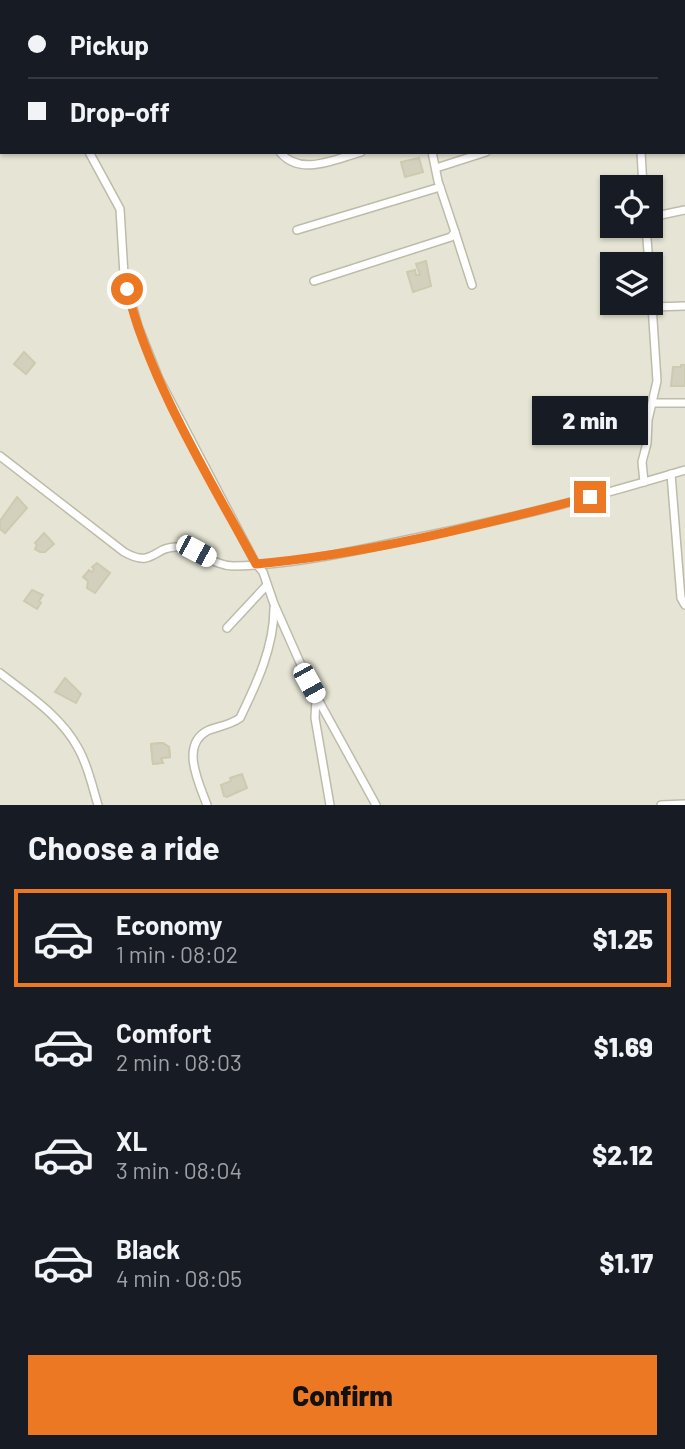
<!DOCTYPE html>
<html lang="en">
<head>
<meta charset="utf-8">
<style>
  body { margin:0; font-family:Barlow,sans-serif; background:#20242c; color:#f1f3f6; height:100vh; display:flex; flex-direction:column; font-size:26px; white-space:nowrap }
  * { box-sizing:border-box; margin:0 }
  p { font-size:23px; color:#9ea1a6 }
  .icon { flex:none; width:38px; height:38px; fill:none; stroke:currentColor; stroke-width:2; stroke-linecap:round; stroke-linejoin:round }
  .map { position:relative; height:805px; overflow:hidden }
  .side { display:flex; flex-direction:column; background:#171b24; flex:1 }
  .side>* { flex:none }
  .banner { position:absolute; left:0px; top:0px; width:686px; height:154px; box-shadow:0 2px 5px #0004; display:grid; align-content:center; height:154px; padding:0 28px; background:#171b24 }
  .tools { position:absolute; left:600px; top:175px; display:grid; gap:14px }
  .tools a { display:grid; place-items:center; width:63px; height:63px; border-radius:0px; background:#171b24; box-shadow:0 2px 5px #0004; font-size:35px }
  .end { position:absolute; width:32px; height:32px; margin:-16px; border:9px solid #ec7824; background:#fff; box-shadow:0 0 0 4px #fff }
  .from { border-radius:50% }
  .bubble { position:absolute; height:49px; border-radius:0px; background:#171b24; box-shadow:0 2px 5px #0004; font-size:23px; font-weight:800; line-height:49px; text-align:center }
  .car { position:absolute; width:21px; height:42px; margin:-21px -10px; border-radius:9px; box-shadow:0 0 5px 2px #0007; background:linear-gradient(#fff 24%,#345 0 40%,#fff 0 76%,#345 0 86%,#fff 0) }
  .banner b { display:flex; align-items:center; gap:24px; height:66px; font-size:26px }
  .banner b+b { border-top:2px solid #363941 }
  .banner i { width:18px; height:18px; background:#f1f3f6 }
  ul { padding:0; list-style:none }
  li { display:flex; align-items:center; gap:21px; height:98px; margin:0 14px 10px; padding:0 14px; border:4px solid transparent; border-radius:0px }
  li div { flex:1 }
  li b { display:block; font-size:26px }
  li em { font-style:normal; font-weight:800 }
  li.on { border-color:#ec7824 }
  li>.icon { width:63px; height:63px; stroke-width:1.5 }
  h2 { padding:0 28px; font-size:32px; line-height:84px }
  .button { display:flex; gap:14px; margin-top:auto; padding:14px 28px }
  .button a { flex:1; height:80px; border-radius:0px; background:#ec7824; color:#111; font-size:28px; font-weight:800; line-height:80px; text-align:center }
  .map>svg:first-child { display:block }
</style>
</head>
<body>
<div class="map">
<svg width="685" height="805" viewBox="0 0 685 805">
  <rect width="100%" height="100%" fill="#f2f2e7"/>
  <path fill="#e6e5d5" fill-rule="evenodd" d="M 0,0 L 685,0 L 685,805 L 0,805 ZM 2,2 L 684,2 L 684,152 L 2,152 ZM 612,187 L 651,187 L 651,226 L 612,226 ZM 612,264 L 651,264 L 651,303 L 612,303 Z"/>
  <g fill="#d3d0bd" stroke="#cdcab0" stroke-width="2">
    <path d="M 419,158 L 423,172 L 405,177 L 401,162 Z"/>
    <path d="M 426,261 L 431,286 L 413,292 L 407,272 L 415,270 L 416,275 L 420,275 L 416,264 Z"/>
    <path d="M 24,352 L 35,363 L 26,374 L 14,364 Z"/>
    <path d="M 681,365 L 685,365 L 685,386 L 671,386 L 673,367 L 681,367 Z"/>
    <path d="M 17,497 L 27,508 L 5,533 L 0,529 L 0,521 Z"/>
    <path d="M 44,533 L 54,544 L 45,552 L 40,552 L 35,549 L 37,545 L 35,543 Z"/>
    <path d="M 97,563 L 110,573 L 95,593 L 87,588 L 88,581 L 83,577 L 89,570 L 92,572 L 94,569 L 92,567 Z"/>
    <path d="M 32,590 L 43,595 L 39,601 L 41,603 L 37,609 L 24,601 Z"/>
    <path d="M 65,678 L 81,694 L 76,703 L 55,692 Z"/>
    <path d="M 163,743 L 169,747 L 170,757 L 161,758 L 163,763 L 153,764 L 151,744 Z"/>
    <path d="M 163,743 L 169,747 L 170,757 L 161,758 L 163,763 L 153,764 L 151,744 Z"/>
    <path d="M 242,774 L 247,788 L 227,797 L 224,796 L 221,785 L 231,781 L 230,778 Z"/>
  </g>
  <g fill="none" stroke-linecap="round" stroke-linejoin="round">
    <defs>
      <g id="street">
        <path d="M 13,0 L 14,2"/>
        <path d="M 116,0 L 116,2"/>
        <path d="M 388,0 L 389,2"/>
        <path d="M 463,0 L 464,2"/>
        <path d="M 632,0 L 632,2"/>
        <path d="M 189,2 L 194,0"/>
        <path d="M 684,14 L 685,14"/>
        <path d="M 0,75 L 2,75"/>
        <path d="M 684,116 L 685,116"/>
        <path d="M 89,152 L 120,209 L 124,275 L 138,326 L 159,379 L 256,564 L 263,572 L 274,604 L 309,683 L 376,805"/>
        <path d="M 280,152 C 300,177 335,159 361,152"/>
        <path d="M 641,152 L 643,187"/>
        <path d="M 436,168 L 486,152"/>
        <path d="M 651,217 L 685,210"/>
        <path d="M 646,226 L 649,264"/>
        <path d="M 297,230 L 440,187"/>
        <path d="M 455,232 L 472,285"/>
        <path d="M 314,281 L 451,237 L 455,232 L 438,181 L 432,152"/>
        <path d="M 652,307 L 685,306"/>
        <path d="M 653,403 L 685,403"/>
        <path d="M 0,456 L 124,552 C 154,569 153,546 178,547 C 198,548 213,566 233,566 C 290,565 346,553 401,541 C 497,522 592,498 685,470"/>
        <path d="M 671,474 L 681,598 L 685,605"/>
        <path d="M 644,482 L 642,462 L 647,443 L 648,420 L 657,381 L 651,290"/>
        <path d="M 227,628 L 267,585"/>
        <path d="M 0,673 C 28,695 61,716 78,748 C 88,765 92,786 98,805"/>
        <path d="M 316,698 L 315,718 L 330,805"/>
        <path d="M 207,805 C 199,783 179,744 209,730 C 220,726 230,725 240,718 C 257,683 274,647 274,608"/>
        <path d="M 661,805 L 685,804"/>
      </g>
    </defs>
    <use href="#street" stroke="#bdbcaa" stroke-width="10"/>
    <use href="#street" stroke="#fff" stroke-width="7"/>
  </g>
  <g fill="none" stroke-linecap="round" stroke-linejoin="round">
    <path stroke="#ec7824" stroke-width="9" d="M 127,289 C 150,383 210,479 256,564 C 370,554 480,525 590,497"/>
  </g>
</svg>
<div class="tools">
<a><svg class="icon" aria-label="locate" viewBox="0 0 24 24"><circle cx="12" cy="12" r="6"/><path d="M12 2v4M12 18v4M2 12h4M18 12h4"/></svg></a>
<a><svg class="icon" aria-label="layers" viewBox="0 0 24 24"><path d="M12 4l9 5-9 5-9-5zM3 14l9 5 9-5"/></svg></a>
</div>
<i class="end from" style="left:127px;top:289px"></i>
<i class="end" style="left:590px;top:497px"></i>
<div class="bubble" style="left:532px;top:396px;width:116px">2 min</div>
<i class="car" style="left:196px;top:551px;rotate:118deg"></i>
<i class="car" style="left:309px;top:683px;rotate:151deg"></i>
<div class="banner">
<b><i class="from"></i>Pickup</b>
<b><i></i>Drop-off</b>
</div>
</div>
<section class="side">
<h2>Choose a ride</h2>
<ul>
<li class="on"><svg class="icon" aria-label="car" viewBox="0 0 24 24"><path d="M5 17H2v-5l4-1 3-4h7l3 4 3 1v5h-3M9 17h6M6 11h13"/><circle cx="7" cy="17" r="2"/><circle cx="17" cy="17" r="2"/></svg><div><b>Economy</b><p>1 min · 08:02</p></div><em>$1.25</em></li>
<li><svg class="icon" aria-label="car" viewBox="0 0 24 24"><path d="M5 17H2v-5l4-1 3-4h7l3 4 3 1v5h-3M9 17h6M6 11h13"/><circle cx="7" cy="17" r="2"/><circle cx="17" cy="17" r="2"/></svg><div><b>Comfort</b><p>2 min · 08:03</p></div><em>$1.69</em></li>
<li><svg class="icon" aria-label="car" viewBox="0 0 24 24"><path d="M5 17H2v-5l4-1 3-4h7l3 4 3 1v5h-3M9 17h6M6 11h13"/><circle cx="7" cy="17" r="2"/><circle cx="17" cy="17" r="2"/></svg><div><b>XL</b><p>3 min · 08:04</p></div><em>$2.12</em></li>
<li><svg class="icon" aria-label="car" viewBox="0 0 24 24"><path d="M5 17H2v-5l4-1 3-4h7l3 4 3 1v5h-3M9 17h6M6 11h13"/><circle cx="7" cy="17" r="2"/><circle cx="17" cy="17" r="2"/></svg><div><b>Black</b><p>4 min · 08:05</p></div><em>$1.17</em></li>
</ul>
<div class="button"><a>Confirm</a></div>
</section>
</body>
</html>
